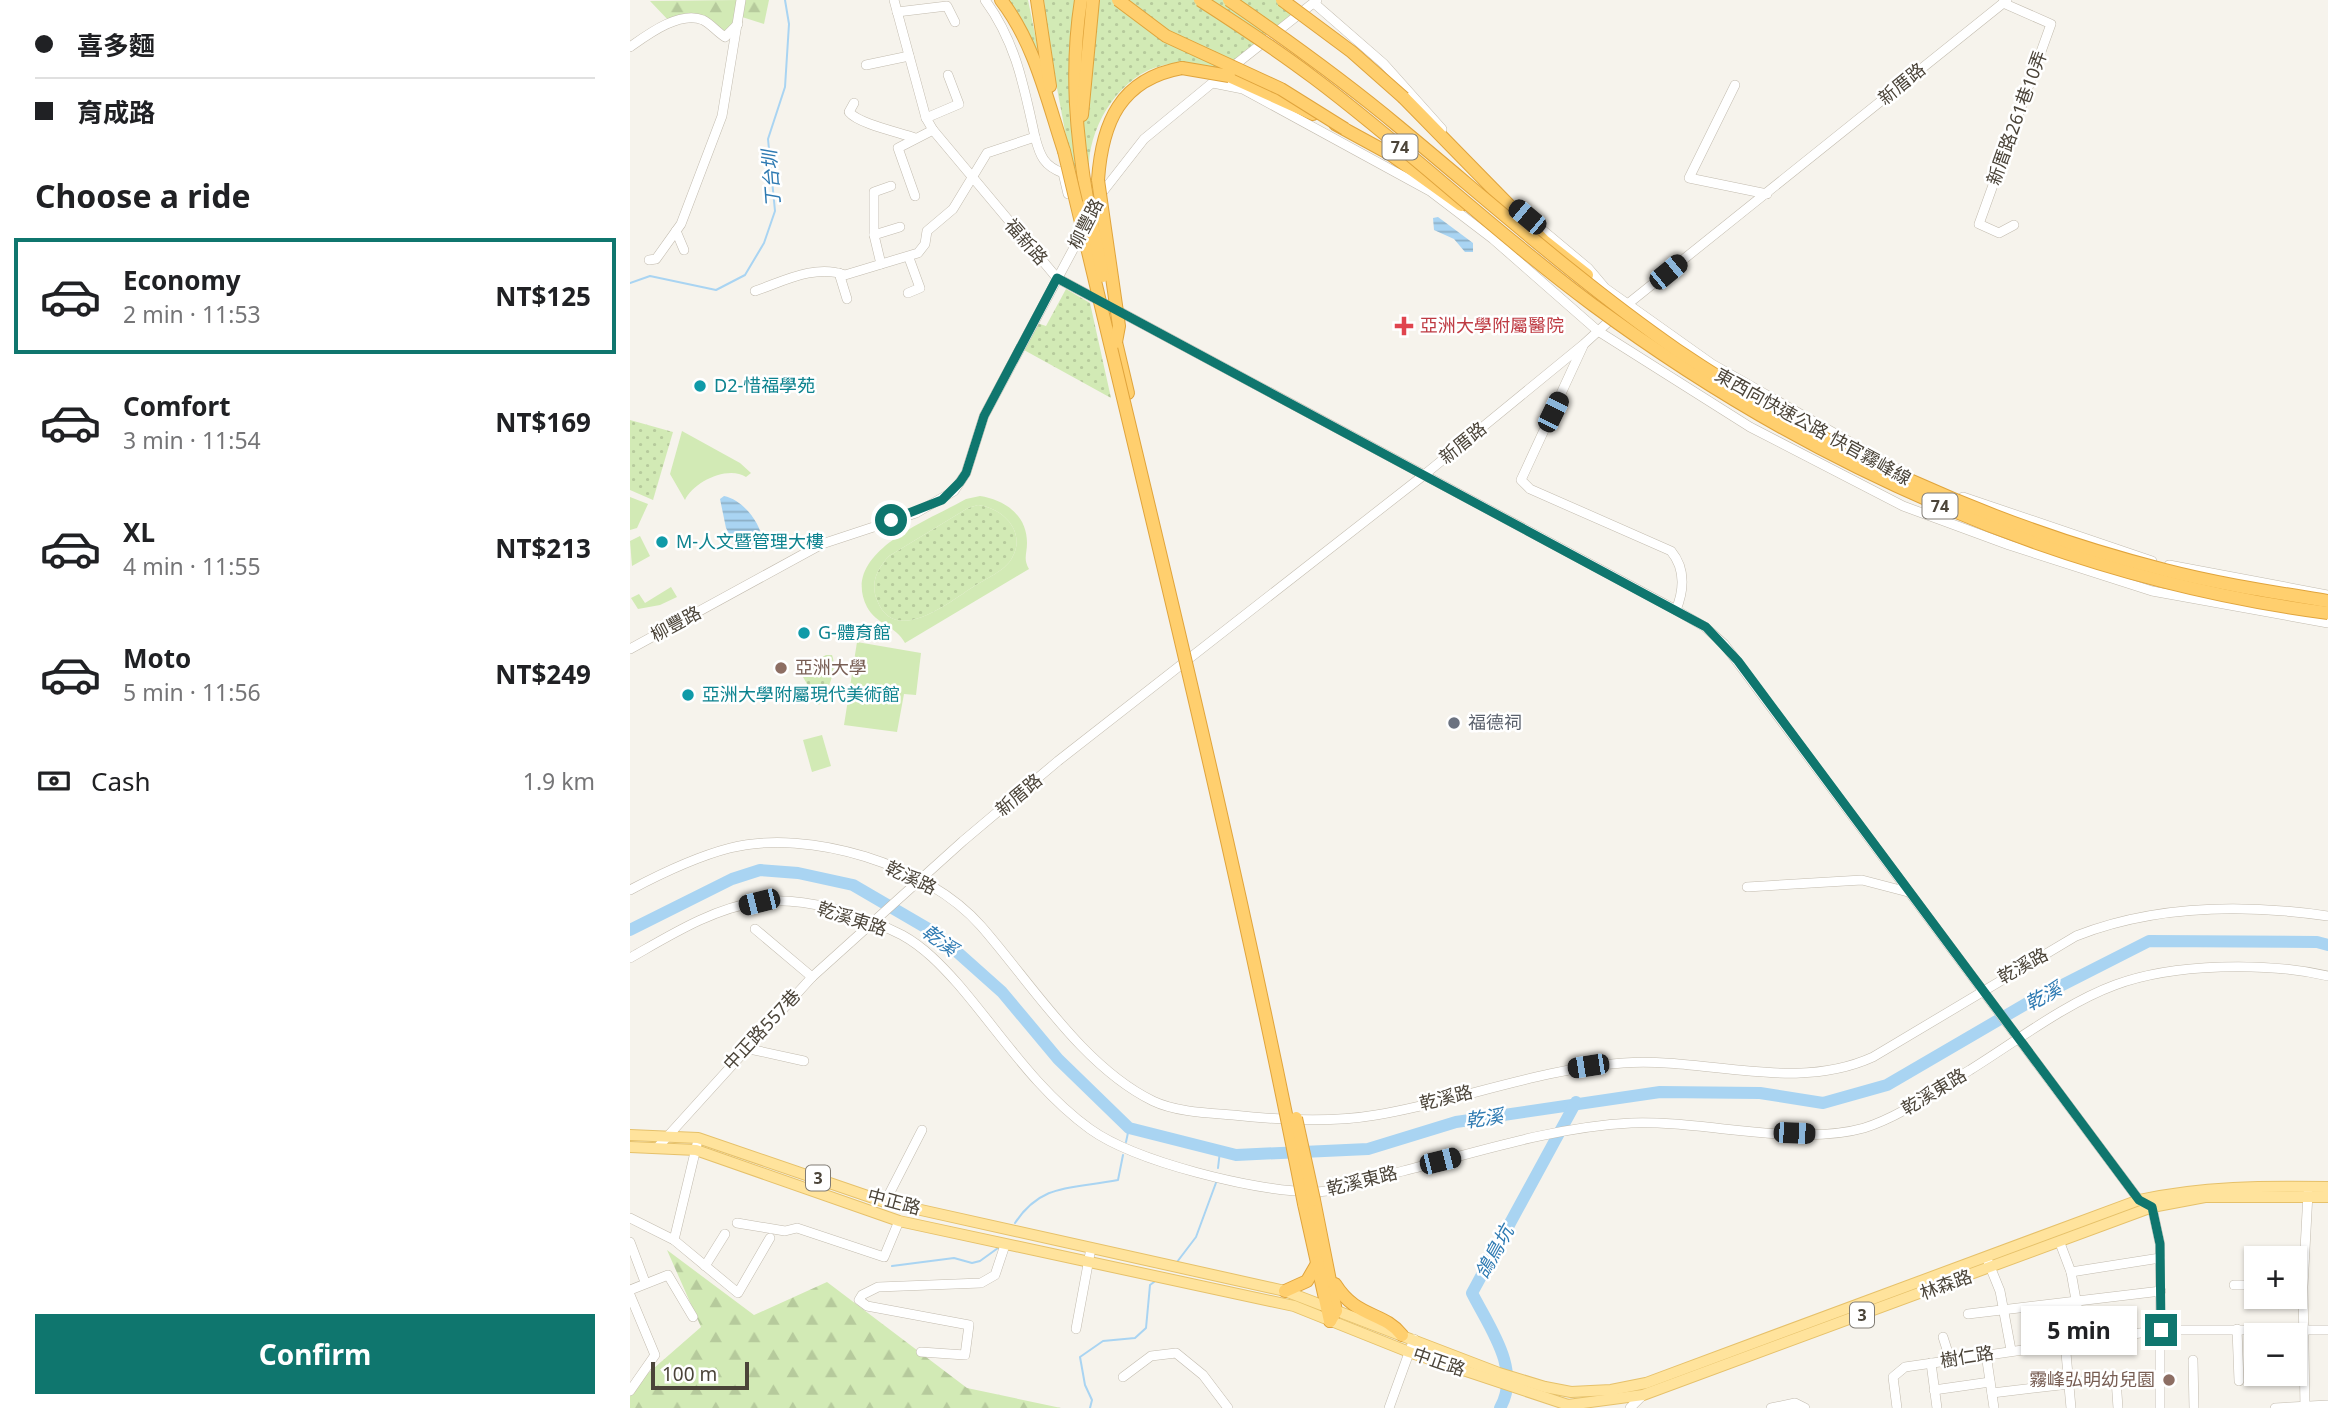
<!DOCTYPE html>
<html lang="en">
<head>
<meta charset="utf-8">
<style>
  body { margin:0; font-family:"Noto Sans","Noto Sans TC",sans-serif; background:#f2f2f2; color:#202124; height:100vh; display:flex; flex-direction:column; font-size:26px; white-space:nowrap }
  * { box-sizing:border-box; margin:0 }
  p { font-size:23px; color:#757577 }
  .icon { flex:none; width:38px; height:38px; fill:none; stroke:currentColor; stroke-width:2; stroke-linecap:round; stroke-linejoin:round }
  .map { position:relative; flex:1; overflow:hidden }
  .panel { display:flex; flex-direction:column; background:#fff; width:630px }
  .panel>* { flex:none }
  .hud { display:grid; align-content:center; height:154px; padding:0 35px; background:#fff }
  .fabs { position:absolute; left:1614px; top:1246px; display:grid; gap:14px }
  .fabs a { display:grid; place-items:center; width:63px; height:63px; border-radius:0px; background:#fff; box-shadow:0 2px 5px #0004; font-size:35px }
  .scale { position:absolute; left:21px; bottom:18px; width:98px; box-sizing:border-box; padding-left:7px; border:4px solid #4b4439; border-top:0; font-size:19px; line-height:24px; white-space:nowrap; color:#4b4439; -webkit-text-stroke:5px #fff; paint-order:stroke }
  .end { position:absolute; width:32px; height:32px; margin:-16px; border:9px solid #0f766e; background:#fff; box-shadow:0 0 0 4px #fff }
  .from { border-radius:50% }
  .bubble { position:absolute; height:49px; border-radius:0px; background:#fff; box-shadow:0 2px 5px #0004; font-size:23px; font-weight:700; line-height:49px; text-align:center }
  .car { position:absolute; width:21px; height:42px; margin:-21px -10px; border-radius:9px; box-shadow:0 0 5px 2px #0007; background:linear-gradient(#222 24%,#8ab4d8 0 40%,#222 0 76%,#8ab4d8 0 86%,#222 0) }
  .hud b { display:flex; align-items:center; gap:24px; height:66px; font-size:26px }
  .hud b+b { border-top:2px solid #e0e0e0 }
  .hud i { width:18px; height:18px; background:#202124 }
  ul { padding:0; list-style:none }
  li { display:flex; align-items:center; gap:21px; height:116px; margin:0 14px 10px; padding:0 21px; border:4px solid transparent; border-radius:0px }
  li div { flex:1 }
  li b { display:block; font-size:26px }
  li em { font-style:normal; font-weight:700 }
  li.current { border-color:#0f766e }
  li>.icon { width:63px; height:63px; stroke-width:1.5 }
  h2 { padding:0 35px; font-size:32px; line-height:84px }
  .pay { display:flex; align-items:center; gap:18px; height:77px; padding:0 35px; font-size:26px }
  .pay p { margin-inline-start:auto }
  .cta { display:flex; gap:14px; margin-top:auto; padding:14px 35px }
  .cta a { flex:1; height:80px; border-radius:0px; background:#0f766e; color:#fff; font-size:28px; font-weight:700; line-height:80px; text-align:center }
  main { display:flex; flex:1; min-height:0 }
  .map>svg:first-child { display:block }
</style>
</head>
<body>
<main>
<section class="panel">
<div class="hud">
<b><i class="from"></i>喜多麵</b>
<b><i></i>育成路</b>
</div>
<h2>Choose a ride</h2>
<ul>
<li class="current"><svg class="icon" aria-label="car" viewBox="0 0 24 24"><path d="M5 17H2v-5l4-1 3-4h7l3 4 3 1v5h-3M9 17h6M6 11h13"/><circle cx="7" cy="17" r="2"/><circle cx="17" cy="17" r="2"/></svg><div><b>Economy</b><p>2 min · 11:53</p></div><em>NT$125</em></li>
<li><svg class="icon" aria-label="car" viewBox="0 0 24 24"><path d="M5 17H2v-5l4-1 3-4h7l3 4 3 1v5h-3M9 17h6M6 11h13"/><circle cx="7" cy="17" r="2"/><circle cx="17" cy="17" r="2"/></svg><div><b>Comfort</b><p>3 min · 11:54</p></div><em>NT$169</em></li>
<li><svg class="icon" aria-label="car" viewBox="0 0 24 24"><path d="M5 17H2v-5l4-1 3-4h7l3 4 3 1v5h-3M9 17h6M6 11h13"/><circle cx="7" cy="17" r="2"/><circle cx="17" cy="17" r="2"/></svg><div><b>XL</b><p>4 min · 11:55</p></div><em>NT$213</em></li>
<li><svg class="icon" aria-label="car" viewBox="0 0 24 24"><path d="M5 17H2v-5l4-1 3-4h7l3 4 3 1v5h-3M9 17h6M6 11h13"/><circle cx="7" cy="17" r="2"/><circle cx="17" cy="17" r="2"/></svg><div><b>Moto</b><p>5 min · 11:56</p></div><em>NT$249</em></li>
</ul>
<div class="pay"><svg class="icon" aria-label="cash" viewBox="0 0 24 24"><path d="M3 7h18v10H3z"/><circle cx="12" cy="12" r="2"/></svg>Cash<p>1.9 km</p></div>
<div class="cta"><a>Confirm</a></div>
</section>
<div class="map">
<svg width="1698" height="1408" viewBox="0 0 1698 1408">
  <defs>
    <pattern id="grass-dots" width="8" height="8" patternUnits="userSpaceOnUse" patternTransform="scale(1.75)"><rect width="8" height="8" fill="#d2eab5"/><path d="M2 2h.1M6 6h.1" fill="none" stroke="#b6ca9c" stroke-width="1.8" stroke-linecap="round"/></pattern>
    <pattern id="forest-firs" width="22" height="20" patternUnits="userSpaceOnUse" patternTransform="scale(1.75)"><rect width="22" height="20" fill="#d2eab5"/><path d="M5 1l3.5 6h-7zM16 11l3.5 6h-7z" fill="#b6ca9c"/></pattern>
    <pattern id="water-rules" width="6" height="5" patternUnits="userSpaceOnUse" patternTransform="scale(1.75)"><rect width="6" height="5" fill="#a9d4f2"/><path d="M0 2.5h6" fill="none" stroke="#8caec5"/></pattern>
  </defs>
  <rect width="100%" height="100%" fill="#f6f3ec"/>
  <g fill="url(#grass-dots)">
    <path d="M 375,0 L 398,0 L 412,68 Z"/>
    <path d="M 414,0 L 482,0 L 486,4 L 498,0 L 660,0 L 671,8 L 594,70 C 575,65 554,61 534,65 C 492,74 461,122 459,163 C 458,175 462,189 464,201 L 449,224 C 442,148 421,76 414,0 Z"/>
    <path d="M 436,289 L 460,303 L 481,398 L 394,350 L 407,323 L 416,326 Z"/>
    <path d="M 0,420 L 43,432 L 23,500 L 0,490 Z"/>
    <path d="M 348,505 C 373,508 397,532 382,558 C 375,571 355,579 343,587 C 319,602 265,647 247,600 C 240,583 247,569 259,556 L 338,508 Z"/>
    <path d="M 196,655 L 202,655 C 208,670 197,692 189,705 L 169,670 Z"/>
  </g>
  <g fill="url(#forest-firs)">
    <path d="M 109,0 L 106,23 L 93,33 C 72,11 68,14 40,22 L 20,1 Z"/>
    <path d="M 114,0 L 139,0 L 134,24 L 112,17 Z"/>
    <path d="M 37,1250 L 124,1315 L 197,1282 L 337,1388 L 431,1408 L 0,1408 L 0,1389 L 71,1327 Z"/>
  </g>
  <g fill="#d2eab5" fill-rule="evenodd">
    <path d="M 52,431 L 110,463 L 121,473 L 116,477 C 98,465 63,482 55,500 L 40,474 Z"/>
    <path d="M 350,496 C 375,500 397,515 397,543 C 397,554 393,559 399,569 L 275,643 C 266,626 246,624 237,607 C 209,552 300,520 336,499 ZM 348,505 C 373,508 397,532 382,558 C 375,571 355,579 343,587 C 319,602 265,647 247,600 C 240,583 247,569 259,556 L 338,508 Z"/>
    <path d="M 0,497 L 18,504 L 7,528 L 0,530 Z"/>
    <path d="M 10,536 L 20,556 L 2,566 L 0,541 Z"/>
    <path d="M 41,587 L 47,597 L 30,605 L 8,609 L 1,598 L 9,594 L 15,603 Z"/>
    <path d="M 227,642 L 291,653 L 286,695 L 274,694 L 267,732 L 214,725 Z"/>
    <path d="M 192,735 L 201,766 L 182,772 L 173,740 Z"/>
  </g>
  <g fill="url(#water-rules)">
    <path d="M 808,217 L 843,243 L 843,252 L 835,252 L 824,239 L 804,230 L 803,218 Z"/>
    <path d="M 94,496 C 113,500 130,522 133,541 L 120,545 L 118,551 L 108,551 L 96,528 L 90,499 Z"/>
  </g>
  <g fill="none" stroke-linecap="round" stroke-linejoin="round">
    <g stroke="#a9d4f2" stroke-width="2">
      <path d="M 0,283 L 20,276 L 86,290 L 115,275 L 134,243 L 145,211 L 138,139 L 155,87 L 159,24 L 155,0"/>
      <path d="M 496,1142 L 499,1128"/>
      <path d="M 588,1168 L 590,1151"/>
      <path d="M 385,1223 C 412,1182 443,1189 488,1180 L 493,1155"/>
      <path d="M 547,1262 L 566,1237 L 587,1180"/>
      <path d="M 262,1266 L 324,1258 L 342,1263 L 350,1261 L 368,1248"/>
      <path d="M 460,1408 L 462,1400 L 455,1385 L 450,1357 L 473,1341 L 505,1338 L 516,1328 L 520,1285 L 524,1282"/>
    </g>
    <g stroke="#a9d4f2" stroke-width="12">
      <path d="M 0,930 L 102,879 L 130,870 L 168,873 L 223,885 L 307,934 L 372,992 L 428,1059 L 499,1128 L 606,1155 L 738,1149 L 826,1122 L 1030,1092 L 1130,1093 L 1193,1103 L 1257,1085 L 1401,1001 L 1519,941 L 1687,942 L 1698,945"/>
      <path d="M 870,1408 C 892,1370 859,1327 842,1293 L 946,1102"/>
    </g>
    <defs>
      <g id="minor">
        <path d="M 264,0 L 296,118 L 303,130 L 427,278 L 1046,610 L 1075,627 L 1094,644 L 1509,1200 L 1522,1207 L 1530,1244 L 1530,1408"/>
        <path d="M 355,0 C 386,42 394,87 405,137"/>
        <path d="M 684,3 L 754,64 L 812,129"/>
        <path d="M 1373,3 L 1421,24 L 1349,224 L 1369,233 L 1384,225"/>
        <path d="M 267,12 L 317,6 L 325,22"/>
        <path d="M 0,47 C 17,35 50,10 73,20 C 81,24 87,32 95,37 L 108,24"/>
        <path d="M 236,65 L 279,56"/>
        <path d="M 601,68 L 687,0"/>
        <path d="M 583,83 L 613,89 L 800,191 L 863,239 L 968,331 L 1120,427 L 1273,506 L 1379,545 L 1522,591 L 1698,623"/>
        <path d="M 1105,85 L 1059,178 L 1137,194"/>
        <path d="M 224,103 L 219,112 C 229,124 268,132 285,138"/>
        <path d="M 296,118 L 329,104 L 318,75"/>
        <path d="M 471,194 L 514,139 L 587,79"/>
        <path d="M 285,196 L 268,148 L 303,130"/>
        <path d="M 897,217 L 958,268 L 975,288 L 1082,364 L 1266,468"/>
        <path d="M 46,231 L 54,250"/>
        <path d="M 244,235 L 270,227"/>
        <path d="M 19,260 L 26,259 L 51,224 L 92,116 L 111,0"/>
        <path d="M 251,264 L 244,235 L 244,192 L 261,186"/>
        <path d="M 209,273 L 217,299"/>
        <path d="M 125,291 C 154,281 185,264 215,275 L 288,253 L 295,244 L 297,231 L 323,209 L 357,153 L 405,137 C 410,156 414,166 433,173 L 438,194"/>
        <path d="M 278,293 L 290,288 L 279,258"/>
        <path d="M 953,346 L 891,480 L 900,489 L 1041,551 C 1056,569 1054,590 1046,610"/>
        <path d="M 1333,497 L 1522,561"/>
        <path d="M 1539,565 L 1698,595"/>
        <path d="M 0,649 L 192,544 L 286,513 L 324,491 L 336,473 L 354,416 L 454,229"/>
        <path d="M 1117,887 L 1232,880 L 1278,892"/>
        <path d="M 0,890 C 32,873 65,857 100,848 C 179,828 298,865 351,926 C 401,983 453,1067 523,1101 C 546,1112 578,1113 603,1115 C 649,1120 700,1123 746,1115 C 830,1101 908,1069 993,1063 C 1077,1057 1164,1093 1243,1057 L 1446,936 C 1525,905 1615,904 1698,916"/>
        <path d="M 125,929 L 182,977"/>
        <path d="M 0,958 C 39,936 83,908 128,902 C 174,896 231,914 272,935 C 294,947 312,966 328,984 C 371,1034 406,1090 460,1129 C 506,1162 625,1191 682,1192 C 714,1192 743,1178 773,1171 C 848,1152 923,1127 1001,1123 C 1072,1120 1167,1147 1234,1128 C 1272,1116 1306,1090 1340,1070 C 1385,1042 1436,1003 1485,985 C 1544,963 1637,962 1698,976"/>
        <path d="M 115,1048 L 174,1061"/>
        <path d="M 27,1148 L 182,977 L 333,841 L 428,761 L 794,475 L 954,344 L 999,303 L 1377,0"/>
        <path d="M 255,1202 L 292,1130"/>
        <path d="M 0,1218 L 44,1240 L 108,1293 L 140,1238"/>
        <path d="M 107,1223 L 155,1231 L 167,1228 L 254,1257 L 269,1221"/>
        <path d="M 44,1240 L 67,1144"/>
        <path d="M 0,1242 L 15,1282"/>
        <path d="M 1430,1243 L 1441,1272 L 1453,1339"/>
        <path d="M 1357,1259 L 1370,1291 L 1381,1350"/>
        <path d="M 75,1266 L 95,1234"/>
        <path d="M 1441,1272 L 1530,1258"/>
        <path d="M 1604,1285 L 1626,1285"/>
        <path d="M 0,1290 L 38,1275 L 63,1317"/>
        <path d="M 0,1295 L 25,1355 L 0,1391"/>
        <path d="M 1338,1314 L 1531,1291"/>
        <path d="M 446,1329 L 461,1248"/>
        <path d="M 1607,1329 L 1609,1381"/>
        <path d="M 1313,1337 L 1320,1359"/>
        <path d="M 1435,1342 L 1441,1408"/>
        <path d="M 291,1352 L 335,1355 L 339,1325 L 237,1306 L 229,1300 L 232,1295 L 248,1287 L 351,1283 L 365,1275 L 375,1245"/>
        <path d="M 1356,1354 L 1364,1408"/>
        <path d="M 1563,1360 L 1564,1408"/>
        <path d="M 1301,1363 L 1307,1408"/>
        <path d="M 493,1377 L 521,1356 L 546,1353 L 573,1375 L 598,1408"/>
        <path d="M 1486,1379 L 1488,1408"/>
        <path d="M 1304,1390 L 1360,1382"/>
        <path d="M 1362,1393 L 1439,1384 L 1468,1377"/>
        <path d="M 759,1408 L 784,1339"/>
        <path d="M 1000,1408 L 1013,1395"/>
        <path d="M 1141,1408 L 1165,1403 L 1175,1408"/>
        <path d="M 1267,1408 L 1263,1377 L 1275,1367 L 1531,1330 L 1698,1330"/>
        <path d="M 1645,1408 L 1698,1405"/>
        <path d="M 1675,1408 L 1673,1287 L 1678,1193"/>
      </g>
      <g id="major">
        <path d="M 0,1135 L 68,1138 L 255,1202 L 655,1291 L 869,1373 L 915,1387 L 941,1392 L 981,1390 L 1016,1383 L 1509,1200 C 1572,1186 1634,1186 1698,1187"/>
        <path d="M 0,1147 L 66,1150 L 269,1221 L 664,1306 L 779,1352 L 938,1405 L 1013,1395 L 1522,1207 L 1575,1197 L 1698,1197"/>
      </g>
      <g id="highway">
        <path d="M 371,0 C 405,44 417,100 434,151"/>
        <path d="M 407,0 L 420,86"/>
        <path d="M 451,0 C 440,69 446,136 458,204"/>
        <path d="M 599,76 L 683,114"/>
        <path d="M 774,98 L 914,241 L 957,275"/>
        <path d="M 452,115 L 463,0"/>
        <path d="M 705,124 L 760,154 L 831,205"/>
        <path d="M 468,180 C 472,123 490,79 552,68"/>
        <path d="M 486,342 L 498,393"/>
        <path d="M 684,1200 L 706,1311 L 700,1321"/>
        <path d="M 674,1204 L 700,1321"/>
        <path d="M 705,1284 C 727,1319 753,1311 772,1335"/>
        <path d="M 655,1291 L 677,1281 L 688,1262"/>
      </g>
    </defs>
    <use href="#minor" stroke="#c2bbae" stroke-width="10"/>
    <use href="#major" stroke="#e6c16a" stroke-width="12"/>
    <use href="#highway" stroke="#e0a43c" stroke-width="14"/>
    <use href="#minor" stroke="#fff" stroke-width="9"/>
    <use href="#major" stroke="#ffe39c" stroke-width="10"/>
    <use href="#highway" stroke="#ffcf6e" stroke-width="12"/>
    <defs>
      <g id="highway-bridge">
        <path d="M 488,0 L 536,36 L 651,89 L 715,129"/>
        <path d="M 570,0 C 609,25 647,50 684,78 C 780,150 867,234 963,305 C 1179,465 1431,578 1698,613"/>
        <path d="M 599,0 C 657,40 714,81 768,126 C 860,202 949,282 1047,350 C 1195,450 1362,526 1535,570 C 1589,584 1643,592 1698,601"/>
        <path d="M 652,0 L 722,52 L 774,98"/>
        <path d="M 552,68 L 599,76"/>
        <path d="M 434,151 C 517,501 605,851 674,1204"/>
        <path d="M 468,180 L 489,326 L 486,342"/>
        <path d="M 458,204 L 473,276"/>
        <path d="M 666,1118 L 684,1200"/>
      </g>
    </defs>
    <use href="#highway-bridge" stroke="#e0a43c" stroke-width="14" stroke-linecap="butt"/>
    <use href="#highway-bridge" stroke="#ffcf6e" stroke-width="12"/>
  </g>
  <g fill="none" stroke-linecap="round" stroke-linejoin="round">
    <path stroke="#0f766e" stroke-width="9" d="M 261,520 L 312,500 L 330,482 L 336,473 L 354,416 L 427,278 L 1076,627 L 1108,661 L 1509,1200 L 1522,1207 L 1530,1244 L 1531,1330"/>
  </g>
  <path fill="#e0444e" stroke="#fff" stroke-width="2.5" d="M770.5 315.5h7v7h7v7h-7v7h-7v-7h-7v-7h7z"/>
  <g fill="#0f9aa8" stroke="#fff" stroke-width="2.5">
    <circle cx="70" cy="386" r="7"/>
    <circle cx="32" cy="542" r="7"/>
    <circle cx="174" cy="633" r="7"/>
    <circle cx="58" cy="695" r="7"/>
  </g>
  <g fill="#8d6e63" stroke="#fff" stroke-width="2.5">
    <circle cx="151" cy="668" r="7"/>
    <circle cx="1539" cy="1380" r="7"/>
  </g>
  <circle fill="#6b7280" stroke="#fff" stroke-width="2.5" cx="824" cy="723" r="7"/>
  <g text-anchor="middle" stroke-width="5" stroke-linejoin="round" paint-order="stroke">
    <g fill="#fff" stroke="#817c74" stroke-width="2">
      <rect x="752.5" y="134.5" width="35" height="25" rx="5"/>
      <rect x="1292.5" y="493.5" width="35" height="25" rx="5"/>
      <rect x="176" y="1165.5" width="24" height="25" rx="5"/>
      <rect x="1220" y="1302.5" width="24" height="25" rx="5"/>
    </g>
    <g font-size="16" font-weight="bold" fill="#4b4439">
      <text x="770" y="153">74</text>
      <text x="1310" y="512">74</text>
      <text x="188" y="1184">3</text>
      <text x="1232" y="1321">3</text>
    </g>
    <g font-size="18" fill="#4b4439" stroke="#fff">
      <text transform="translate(1272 84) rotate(-39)" y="6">新厝路</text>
      <text transform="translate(1387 118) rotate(-70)" y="6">新厝路261巷10弄</text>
      <text transform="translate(456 224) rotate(-63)" y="6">柳豐路</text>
      <text transform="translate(396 242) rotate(49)" y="6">福新路</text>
      <text transform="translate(1183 427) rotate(29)" y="6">東西向快速公路 快官霧峰線</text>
      <text transform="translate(833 443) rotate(-39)" y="6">新厝路</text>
      <text transform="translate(46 624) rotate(-28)" y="6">柳豐路</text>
      <text transform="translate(389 795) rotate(-40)" y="6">新厝路</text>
      <text transform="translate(281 878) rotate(25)" y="6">乾溪路</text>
      <text transform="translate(222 919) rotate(18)" y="6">乾溪東路</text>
      <text transform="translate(1393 966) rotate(-29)" y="6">乾溪路</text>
      <text transform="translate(132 1030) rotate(-47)" y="6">中正路557巷</text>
      <text transform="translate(1304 1092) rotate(-31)" y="6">乾溪東路</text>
      <text transform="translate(816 1098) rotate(-14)" y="6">乾溪路</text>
      <text transform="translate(732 1181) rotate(-14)" y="6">乾溪東路</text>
      <text transform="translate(264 1202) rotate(15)" y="6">中正路</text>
      <text transform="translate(1316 1285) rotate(-20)" y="6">林森路</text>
      <text transform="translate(1337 1357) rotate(-9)" y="6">樹仁路</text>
      <text transform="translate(809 1362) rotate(19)" y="6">中正路</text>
    </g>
    <g font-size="18" fill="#be3a42" stroke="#fff" text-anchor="start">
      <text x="790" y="332">亞洲大學附屬醫院</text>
    </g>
    <g font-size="18" fill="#0d838f" stroke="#fff" text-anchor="start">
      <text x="84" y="392">D2-惜福學苑</text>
      <text x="46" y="548">M-人文暨管理大樓</text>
      <text x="188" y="639">G-體育館</text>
      <text x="72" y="701">亞洲大學附屬現代美術館</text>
    </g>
    <g font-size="18" fill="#785e54" stroke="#fff" text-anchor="start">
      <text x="165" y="674">亞洲大學</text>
      <text x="1525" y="1386" text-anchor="end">霧峰弘明幼兒園</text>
    </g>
    <g font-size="18" fill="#5b616d" stroke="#fff" text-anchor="start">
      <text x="838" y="729">福德祠</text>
    </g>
    <g font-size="19" font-style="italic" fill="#2e7ab2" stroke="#fff">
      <text transform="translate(141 179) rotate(-94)" y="7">丁台圳</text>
      <text transform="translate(310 940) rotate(37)" y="7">乾溪</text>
      <text transform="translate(1413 996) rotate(-28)" y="7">乾溪</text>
      <text transform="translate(854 1118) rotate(-8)" y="7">乾溪</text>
      <text transform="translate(864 1252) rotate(-61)" y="7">鴿鳥坑</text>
    </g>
  </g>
</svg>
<div class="fabs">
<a>+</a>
<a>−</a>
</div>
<div class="scale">100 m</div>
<i class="end from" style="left:261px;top:520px"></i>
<i class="end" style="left:1531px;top:1330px"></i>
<div class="bubble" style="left:1391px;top:1306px;width:116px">5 min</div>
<i class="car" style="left:897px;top:217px;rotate:310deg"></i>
<i class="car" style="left:1038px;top:272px;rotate:51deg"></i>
<i class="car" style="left:923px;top:412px;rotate:26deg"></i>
<i class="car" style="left:129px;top:902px;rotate:256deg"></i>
<i class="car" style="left:958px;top:1066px;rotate:261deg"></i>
<i class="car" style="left:1164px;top:1133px;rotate:92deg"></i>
<i class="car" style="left:810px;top:1161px;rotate:76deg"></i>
</div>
</main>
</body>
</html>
